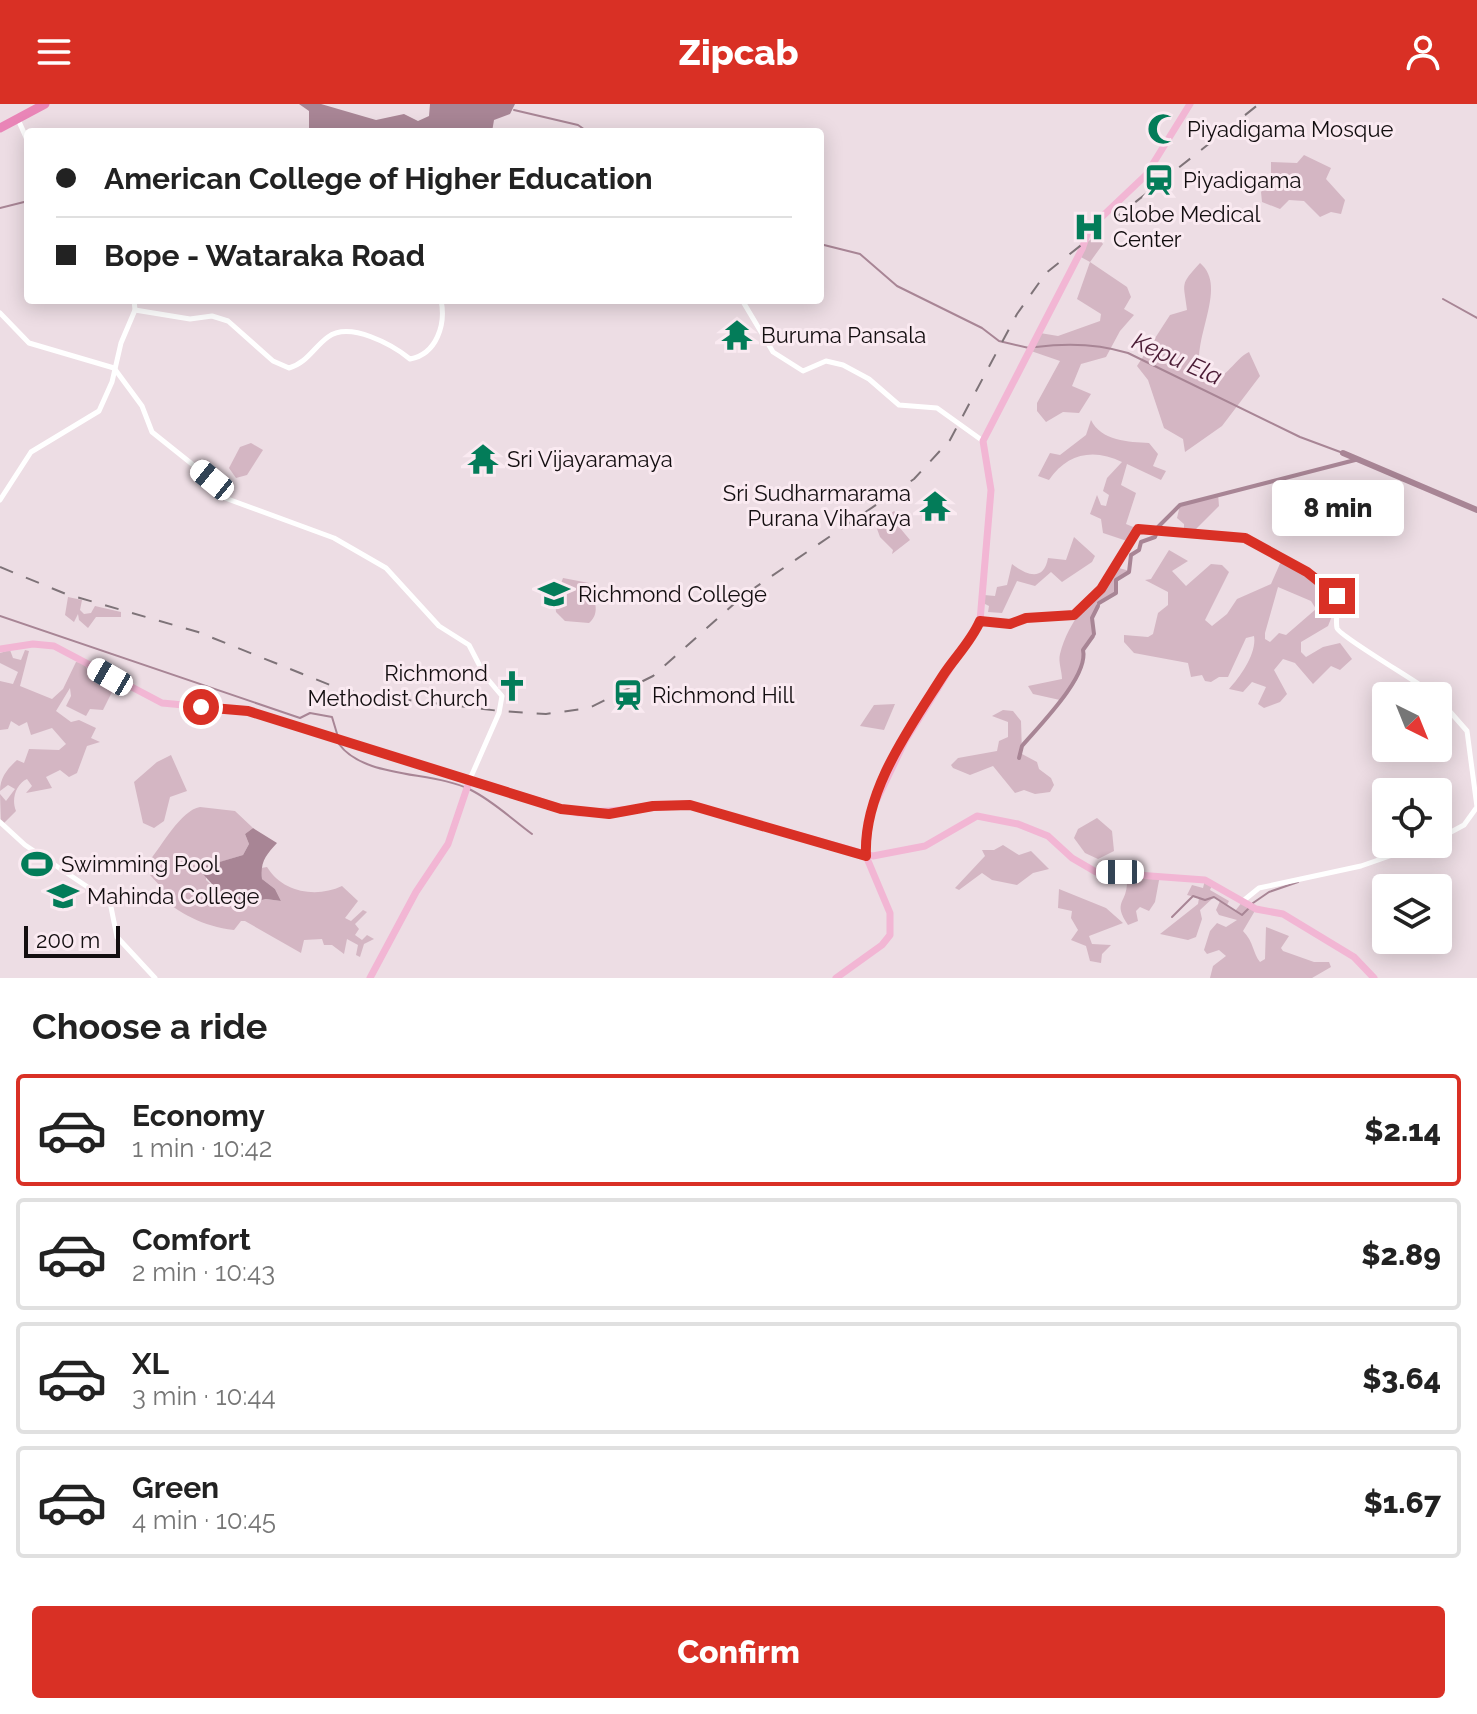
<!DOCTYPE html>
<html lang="en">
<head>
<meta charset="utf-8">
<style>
  body { margin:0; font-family:Raleway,sans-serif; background:#f2f2f2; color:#222; height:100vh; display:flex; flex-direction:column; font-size:30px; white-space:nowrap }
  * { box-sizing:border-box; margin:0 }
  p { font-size:26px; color:#767676 }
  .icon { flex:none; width:44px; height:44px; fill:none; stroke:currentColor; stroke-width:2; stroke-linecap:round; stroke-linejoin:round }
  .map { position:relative; height:874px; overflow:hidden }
  .side { display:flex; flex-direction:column; background:#fff; flex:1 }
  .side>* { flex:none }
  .hud { position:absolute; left:24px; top:24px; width:800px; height:176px; border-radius:8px; box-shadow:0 4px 20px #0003; display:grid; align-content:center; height:176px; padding:0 32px; background:#fff }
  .needle { width:52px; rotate:137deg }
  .controls { position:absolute; left:1372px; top:578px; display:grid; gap:16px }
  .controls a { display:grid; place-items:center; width:80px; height:80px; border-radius:8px; background:#fff; box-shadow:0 4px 20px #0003; font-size:40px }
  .scale { position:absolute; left:24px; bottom:20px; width:96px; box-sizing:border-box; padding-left:8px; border:4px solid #130e10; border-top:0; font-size:22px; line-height:28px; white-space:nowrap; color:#130e10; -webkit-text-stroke:6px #faeaf1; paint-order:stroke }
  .end { position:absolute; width:36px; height:36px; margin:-18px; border:10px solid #d93025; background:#fff; box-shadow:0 0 0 4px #fff }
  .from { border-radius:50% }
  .bubble { position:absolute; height:56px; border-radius:8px; background:#fff; box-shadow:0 4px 20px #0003; font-size:26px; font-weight:800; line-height:56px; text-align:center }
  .car { position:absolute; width:24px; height:48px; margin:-24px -12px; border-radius:10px; box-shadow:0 0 6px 2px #0007; background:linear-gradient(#fff 24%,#345 0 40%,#fff 0 76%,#345 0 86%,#fff 0) }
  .hud b { display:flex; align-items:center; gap:28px; height:76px; font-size:30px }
  .hud b+b { border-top:2px solid #e0e0e0 }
  .hud i { width:20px; height:20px; background:#222 }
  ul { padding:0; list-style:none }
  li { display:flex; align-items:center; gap:24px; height:112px; margin:0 16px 12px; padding:0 16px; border:4px solid #e0e0e0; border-radius:8px }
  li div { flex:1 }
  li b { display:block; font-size:30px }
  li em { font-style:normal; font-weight:800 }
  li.on { border-color:#d93025 }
  li>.icon { width:72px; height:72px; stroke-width:1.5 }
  h2 { padding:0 32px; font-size:36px; line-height:96px }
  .primary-button { display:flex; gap:16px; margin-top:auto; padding:16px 32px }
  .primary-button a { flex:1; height:92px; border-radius:8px; background:#d93025; color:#fff; font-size:32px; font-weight:800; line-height:92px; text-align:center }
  header { display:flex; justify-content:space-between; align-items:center; height:104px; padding:0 32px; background:#d93025; color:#fff; font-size:36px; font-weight:800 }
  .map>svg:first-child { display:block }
</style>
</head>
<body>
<header><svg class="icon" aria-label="menu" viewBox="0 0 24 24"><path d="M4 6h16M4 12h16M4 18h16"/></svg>Zipcab<svg class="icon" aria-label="person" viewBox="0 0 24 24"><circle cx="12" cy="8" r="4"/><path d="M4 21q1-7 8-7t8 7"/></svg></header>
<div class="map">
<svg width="1477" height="874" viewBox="0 0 1477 874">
  <rect width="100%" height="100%" fill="#eddde4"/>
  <g fill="#d4b6c3" fill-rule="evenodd">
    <path d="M 1304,51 L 1331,64 L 1326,75 L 1345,96 L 1341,110 L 1331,108 L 1320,113 L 1304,97 L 1289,96 L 1280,105 L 1262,98 L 1261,88 L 1271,77 L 1271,58 L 1297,59 Z"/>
    <path d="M 1096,131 L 1103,140 L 1090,158 L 1127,183 L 1131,193 L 1124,205 L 1134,211 L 1120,227 L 1106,253 L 1081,260 L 1072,282 L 1091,290 L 1079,309 L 1063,308 L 1046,318 L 1037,307 L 1037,299 L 1060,257 L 1031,247 L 1040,229 L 1058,232 L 1100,217 L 1101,210 L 1077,195 L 1090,158 L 1079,152 L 1084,141 Z"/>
    <path d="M 1200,159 C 1230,184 1188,238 1202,273 C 1225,282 1231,257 1249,248 L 1260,272 L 1222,322 L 1185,348 L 1183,335 L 1164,324 L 1148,276 L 1137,262 L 1170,211 L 1187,206 C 1184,178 1179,182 1200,159 Z"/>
    <path d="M 1091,316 C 1101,337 1129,338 1149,339 L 1158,350 L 1153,362 L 1166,367 L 1161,376 L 1127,360 L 1121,381 L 1136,389 L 1126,420 L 1138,425 L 1130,438 L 1103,429 L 1101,415 L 1090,410 L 1097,391 L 1101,401 L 1106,402 L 1109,391 L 1103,387 L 1107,374 L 1122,358 C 1094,344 1067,349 1049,376 L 1038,372 L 1050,349 L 1060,351 L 1086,331 Z"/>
    <path d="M 251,339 L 263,346 L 247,371 L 236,374 L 229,364 L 240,343 Z"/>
    <path d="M 1218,390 L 1219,402 L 1191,430 L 1184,429 L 1184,420 L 1177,414 L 1180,401 Z"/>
    <path d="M 894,407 L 900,413 L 900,424 L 910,436 L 892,450 L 893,446 L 880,433 L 876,422 Z"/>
    <path d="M 1074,433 L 1095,452 L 1092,458 L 1062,478 L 1051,468 L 1035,482 L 1017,477 L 1002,509 L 988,508 L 989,502 L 983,499 L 984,491 L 995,492 L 997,483 L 1007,481 L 1012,460 C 1026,471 1044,478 1048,454 L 1066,456 Z"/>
    <path d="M 1169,446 L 1188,457 L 1172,467 L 1186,482 L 1211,460 L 1222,461 L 1229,468 L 1205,516 L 1212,522 L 1227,510 L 1237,495 L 1271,480 L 1282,455 L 1314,473 L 1338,497 L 1328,522 L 1301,538 L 1301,548 L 1306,553 L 1323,543 L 1340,539 L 1352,555 L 1340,566 L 1331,562 L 1313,580 L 1295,559 L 1283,555 L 1274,566 L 1287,590 L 1280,598 L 1264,604 L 1258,600 L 1266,583 L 1252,578 L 1243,588 L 1229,585 C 1241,572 1257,549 1254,532 L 1246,534 L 1228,573 L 1219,573 L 1211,578 L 1205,577 L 1202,571 L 1191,573 L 1188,559 L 1134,549 L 1124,538 L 1124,531 L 1148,533 L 1153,530 L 1158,509 L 1168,501 L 1168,488 L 1145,476 L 1151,475 ZM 1278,483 L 1311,497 L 1316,505 L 1286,531 L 1279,529 L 1270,538 L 1265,535 L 1265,529 Z"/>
    <path d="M 1115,463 L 1130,467 L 1116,476 L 1114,491 L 1101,496 L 1092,514 L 1095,530 L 1083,546 C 1087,565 1074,583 1060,596 L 1033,590 L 1028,582 L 1062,575 C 1062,567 1058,558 1060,550 C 1068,517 1094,490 1115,463 Z"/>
    <path d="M 563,474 L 589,479 C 593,494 602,508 589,519 L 565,517 L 556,508 L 555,496 Z"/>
    <path d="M 68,493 L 82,496 L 80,506 L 84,510 L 91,509 L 95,502 L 121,508 L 121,513 L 96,513 L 88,524 L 79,516 L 78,510 L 74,518 L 65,511 Z"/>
    <path d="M 10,546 L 13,554 L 21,556 L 25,546 L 29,547 L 20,582 L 52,595 L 63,585 L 76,558 L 84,559 L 89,569 L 116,580 L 103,606 L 90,605 L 86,612 L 66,602 L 71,592 L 70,584 L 56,607 L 71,618 L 79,616 L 96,624 L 91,634 L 100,638 L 87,642 L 77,669 L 69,673 L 60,666 L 46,673 L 52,684 L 26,689 L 32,682 L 27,675 C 16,680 11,695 16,707 L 1,722 L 0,690 L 6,697 L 15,685 L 8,681 L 0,687 C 0,674 7,665 17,656 L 24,659 L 29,645 L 59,646 L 66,640 L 52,624 L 31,631 L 27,618 L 19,622 L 11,617 L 8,625 L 0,626 L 0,577 L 13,580 L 18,568 L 0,559 L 0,549 Z"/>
    <path d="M 895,600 L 884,626 L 860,622 L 874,601 Z"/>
    <path d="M 1003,606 L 1013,607 L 1021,617 L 1022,650 L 1037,658 L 1039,665 L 1051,674 L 1054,681 L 1050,688 L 1035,690 L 1024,686 L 1015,689 L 993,662 L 970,671 L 953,664 L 951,661 L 958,654 L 997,647 L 999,637 L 1008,633 L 1008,618 L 992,612 Z"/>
    <path d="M 171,651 L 187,687 L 170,693 L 164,717 L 154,724 L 143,719 L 134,678 L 157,658 Z"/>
    <path d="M 200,703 L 235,707 L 253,724 L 245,730 L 249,740 L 243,751 L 207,762 L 206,776 L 221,790 L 229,790 L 250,800 L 266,795 L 281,797 L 275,785 L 262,775 L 261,764 L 267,763 C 283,789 317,794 342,782 L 358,797 L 345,814 L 351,817 L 363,806 L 367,808 L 355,820 L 359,825 L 355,831 L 362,836 L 367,831 L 374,835 L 364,840 L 360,853 L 356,851 L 358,841 L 347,835 L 344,850 L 332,841 L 324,841 L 322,835 L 304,836 L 301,849 L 245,817 L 241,817 L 234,826 C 202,822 181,810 156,790 L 161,783 L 150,771 L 154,761 L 150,756 C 161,743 181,706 200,703 Z"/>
    <path d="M 1097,714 L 1112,727 L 1114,747 L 1098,755 L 1085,749 L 1074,734 L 1078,725 Z"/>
    <path d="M 1003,741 L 1019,751 L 1031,747 L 1049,765 L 1033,769 L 1017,781 L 992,776 L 982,769 L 959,786 L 955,784 L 985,752 L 982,746 L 994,746 Z"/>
    <path d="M 1142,770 L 1160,771 L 1155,798 L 1149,807 L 1140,803 L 1136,807 L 1138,817 L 1128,821 C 1112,797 1127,800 1127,778 L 1137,777 Z"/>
    <path d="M 1205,776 L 1213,779 L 1210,786 L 1229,797 L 1227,801 L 1235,807 L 1243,797 L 1256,805 L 1243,827 C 1254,838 1253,850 1260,858 L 1265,855 L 1266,823 L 1289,832 L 1281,844 L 1283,847 L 1314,858 L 1329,858 L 1331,863 L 1312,874 L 1210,874 L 1213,862 L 1226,852 L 1219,846 L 1207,850 L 1204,846 L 1210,827 L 1217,819 L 1226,823 L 1237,816 L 1219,811 L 1216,806 L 1220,797 L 1214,793 L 1200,806 L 1202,815 L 1196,833 L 1188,836 L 1160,830 L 1198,800 L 1199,794 L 1187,791 L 1192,781 L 1203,784 Z"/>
    <path d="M 1059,785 L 1106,804 L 1123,819 L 1089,832 L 1092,840 L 1111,841 L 1102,850 L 1101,859 L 1090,857 L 1086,842 L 1071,836 L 1078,826 L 1071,814 L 1072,807 L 1058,804 Z"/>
  </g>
  <g fill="#a88595">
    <path d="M 299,0 L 321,0 L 376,16 L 404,10 L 418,17 L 429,12 L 430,0 L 515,0 L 510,10 L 494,16 L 492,28 L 309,28 L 309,7 Z"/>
    <path d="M 253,724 L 277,739 C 266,751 260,758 262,775 L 275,785 L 281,797 L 266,795 L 246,800 L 229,790 L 221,790 L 203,770 L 206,762 L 243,751 L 249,740 L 245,730 Z"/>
  </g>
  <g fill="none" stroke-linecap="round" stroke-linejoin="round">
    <g stroke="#a88595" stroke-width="2">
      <path d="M 514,6 L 578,21 L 588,28"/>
      <path d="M 0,104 L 28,97"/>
      <path d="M 820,140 L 860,150 L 897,182 L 982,224 L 999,237 L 1029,244"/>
      <path d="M 1443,195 L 1477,214"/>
      <path d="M 1036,243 C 1066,239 1099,240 1128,249 L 1300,333 L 1343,349"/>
      <path d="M 0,512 L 300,614 L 310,609 L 332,613 L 338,633"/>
      <path d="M 339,640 C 364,675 435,667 471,686 C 493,697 513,716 532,730"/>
      <path d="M 1253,799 L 1269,788 L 1298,778"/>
      <path d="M 1172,813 L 1193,792 L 1205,796 L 1214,793 L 1242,811 L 1248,805"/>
    </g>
    <g stroke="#a88595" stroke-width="4">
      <path d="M 1158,423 L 1180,401 L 1359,355"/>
      <path d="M 1099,499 L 1116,489 L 1116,476 L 1129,468 L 1131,451 L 1139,446 L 1141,438 L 1155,433 L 1157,428"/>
      <path d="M 1094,530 L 1092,514 L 1098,502"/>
      <path d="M 1019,654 L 1022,642 C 1040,621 1089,572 1083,546 L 1093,532"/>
    </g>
    <path stroke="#a88595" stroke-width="6" d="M 1343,349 L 1477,406"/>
    <g stroke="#fff" stroke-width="5">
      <path d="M 17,13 L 28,38"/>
      <path d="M 742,196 L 773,248 L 803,267 L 826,257 L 843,261 L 869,275 L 899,301 L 937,304 L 983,337"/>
      <path d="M 135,206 L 190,215 L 212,212 L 228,217 L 273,257 L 289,264 C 307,259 314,243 328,233 C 350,217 393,241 410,255 C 437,250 446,220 441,196"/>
      <path d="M 0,209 L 29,239 L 114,264 L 142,302 L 152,328 L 212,376 L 225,394 L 334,434 L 386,464 L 439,522 L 469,541 L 485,572 L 502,592 L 499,609 L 470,675"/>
      <path d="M 0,396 L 31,348 L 99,307 L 112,278 L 121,239 L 135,206 L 134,196"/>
      <path d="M 980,517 L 1010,520 L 1026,514 L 1074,511 L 1101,485 L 1138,425 L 1245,434 L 1307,468 L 1337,492 C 1339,503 1335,515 1337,524 C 1339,532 1423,581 1436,592"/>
      <path d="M 1438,594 L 1467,627 L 1477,703 L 1464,721 L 1438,735"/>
      <path d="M 0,718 L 25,741 L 110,798 L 117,833 L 155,874"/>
      <path d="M 1243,797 L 1259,784 L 1361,762 L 1424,740"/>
    </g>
    <g stroke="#f2b6d4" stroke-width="7">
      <path d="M 0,545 L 33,540 L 54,542 L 162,599 L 248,607 L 578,709 L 690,701 L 873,752 L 925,742 L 977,712 L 1018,720 L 1048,732 L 1072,754 L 1096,768 L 1205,776 L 1256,805 L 1283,810 L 1354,853 L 1374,874"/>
      <path d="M 370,874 L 416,788 L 448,740 L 470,675"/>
      <path d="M 836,874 L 882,841 L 890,831 L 890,809 L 866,752 L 870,710 L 905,637 L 980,517 L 991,386 L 983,337 L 1082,145 L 1089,125 L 1146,71 L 1190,0"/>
    </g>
    <path stroke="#e985b7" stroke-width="9" d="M 0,24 L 45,0"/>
    <path stroke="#7e7378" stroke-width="2" stroke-dasharray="14 14" stroke-linecap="butt" d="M 0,463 L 66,490 L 198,528 L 330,581 L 365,591 L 500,607 L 546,610 L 589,604 L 653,572 L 744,491 L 914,375 L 950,336 L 1017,210 L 1046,169 L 1259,0"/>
  </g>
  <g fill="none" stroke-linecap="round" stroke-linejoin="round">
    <path stroke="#d93025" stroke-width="10" d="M 201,603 L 248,607 L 561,705 L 609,710 L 653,702 L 690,701 L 866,752 C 863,688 909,625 942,573 C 954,554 971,538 980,517 L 1010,520 L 1026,514 L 1074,511 L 1101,485 L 1138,425 L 1245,434 L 1307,468 L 1337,492"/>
  </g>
  <defs>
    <symbol id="mosque-bare" viewBox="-9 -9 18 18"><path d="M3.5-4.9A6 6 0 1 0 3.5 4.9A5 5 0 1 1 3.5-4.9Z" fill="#037c59" stroke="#faeaf1" stroke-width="2.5" paint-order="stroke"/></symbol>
    <symbol id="station-bare" viewBox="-9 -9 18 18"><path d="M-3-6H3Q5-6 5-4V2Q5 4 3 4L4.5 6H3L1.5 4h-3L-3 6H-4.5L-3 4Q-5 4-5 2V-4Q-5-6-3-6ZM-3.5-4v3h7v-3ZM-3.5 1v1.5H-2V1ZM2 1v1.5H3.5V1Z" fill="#037c59" stroke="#faeaf1" stroke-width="2.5" paint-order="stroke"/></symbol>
    <symbol id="hospital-bare" viewBox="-9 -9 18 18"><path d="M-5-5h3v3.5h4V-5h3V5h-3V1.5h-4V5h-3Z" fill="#037c59" stroke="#faeaf1" stroke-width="2.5" paint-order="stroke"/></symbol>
    <symbol id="temple-bare" viewBox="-9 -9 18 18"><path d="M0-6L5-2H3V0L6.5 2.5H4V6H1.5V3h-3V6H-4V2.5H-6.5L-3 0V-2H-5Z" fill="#037c59" stroke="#faeaf1" stroke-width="2.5" paint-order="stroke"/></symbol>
    <symbol id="school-bare" viewBox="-9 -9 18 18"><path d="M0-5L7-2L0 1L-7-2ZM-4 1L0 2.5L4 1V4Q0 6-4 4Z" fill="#037c59" stroke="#faeaf1" stroke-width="2.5" paint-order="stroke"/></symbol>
    <symbol id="church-bare" viewBox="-9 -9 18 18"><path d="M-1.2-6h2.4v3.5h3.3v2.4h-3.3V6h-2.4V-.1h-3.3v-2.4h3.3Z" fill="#037c59" stroke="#faeaf1" stroke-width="2.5" paint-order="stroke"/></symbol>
    <symbol id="stadium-bare" viewBox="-9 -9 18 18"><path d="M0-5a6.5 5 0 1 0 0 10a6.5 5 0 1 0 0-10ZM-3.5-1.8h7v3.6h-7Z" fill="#037c59" stroke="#faeaf1" stroke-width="2.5" paint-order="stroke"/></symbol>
  </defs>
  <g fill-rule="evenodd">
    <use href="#mosque-bare" x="1141" y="3" width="44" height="44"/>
    <use href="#station-bare" x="1137" y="54" width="44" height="44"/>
    <use href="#hospital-bare" x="1067" y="101" width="44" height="44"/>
    <use href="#temple-bare" x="715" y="209" width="44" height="44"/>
    <use href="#temple-bare" x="461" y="333" width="44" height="44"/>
    <use href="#temple-bare" x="913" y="380" width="44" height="44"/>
    <use href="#school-bare" x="532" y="468" width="44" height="44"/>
    <use href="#church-bare" x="490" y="560" width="44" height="44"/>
    <use href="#station-bare" x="606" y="569" width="44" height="44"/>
    <use href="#stadium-bare" x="15" y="738" width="44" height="44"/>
    <use href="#school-bare" x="41" y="770" width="44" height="44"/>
  </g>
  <g text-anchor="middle" stroke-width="6" stroke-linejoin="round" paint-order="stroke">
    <g font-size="22" fill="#130e10" stroke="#faeaf1" text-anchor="start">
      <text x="1187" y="33">Piyadigama Mosque</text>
      <text x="1183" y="84">Piyadigama</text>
      <text x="1113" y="118">Globe Medical<tspan x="1113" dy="25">Center</tspan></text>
      <text x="761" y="239">Buruma Pansala</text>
      <text x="507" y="363">Sri Vijayaramaya</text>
      <text x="911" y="397" text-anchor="end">Sri Sudharmarama<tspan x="911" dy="25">Purana Viharaya</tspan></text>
      <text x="578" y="498">Richmond College</text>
      <text x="488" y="577" text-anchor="end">Richmond<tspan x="488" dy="25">Methodist Church</tspan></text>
      <text x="652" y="599">Richmond Hill</text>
      <text x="61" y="768">Swimming Pool</text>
      <text x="87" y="800">Mahinda College</text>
    </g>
    <g font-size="24" font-style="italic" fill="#4a1b34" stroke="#faeaf1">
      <text transform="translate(1177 255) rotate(24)" y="8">Kepu Ela</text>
    </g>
  </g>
</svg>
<div class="controls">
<a><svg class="needle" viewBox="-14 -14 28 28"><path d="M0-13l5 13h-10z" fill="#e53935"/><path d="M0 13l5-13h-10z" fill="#767676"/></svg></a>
<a><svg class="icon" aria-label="locate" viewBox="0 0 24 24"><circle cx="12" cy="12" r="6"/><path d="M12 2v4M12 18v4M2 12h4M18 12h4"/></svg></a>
<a><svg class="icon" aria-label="layers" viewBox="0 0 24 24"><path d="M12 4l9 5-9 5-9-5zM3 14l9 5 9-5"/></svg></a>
</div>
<div class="scale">200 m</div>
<i class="end from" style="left:201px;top:603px"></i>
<i class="end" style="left:1337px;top:492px"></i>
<div class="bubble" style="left:1272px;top:376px;width:132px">8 min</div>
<i class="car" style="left:212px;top:376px;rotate:309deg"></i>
<i class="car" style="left:110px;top:573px;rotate:300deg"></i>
<i class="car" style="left:1120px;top:768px;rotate:270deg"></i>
<div class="hud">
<b><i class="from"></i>American College of Higher Education</b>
<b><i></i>Bope - Wataraka Road</b>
</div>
</div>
<section class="side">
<h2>Choose a ride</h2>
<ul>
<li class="on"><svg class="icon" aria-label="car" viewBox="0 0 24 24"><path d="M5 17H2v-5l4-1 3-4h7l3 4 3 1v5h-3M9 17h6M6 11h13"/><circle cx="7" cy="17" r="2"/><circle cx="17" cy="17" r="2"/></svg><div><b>Economy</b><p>1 min · 10:42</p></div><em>$2.14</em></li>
<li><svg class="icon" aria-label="car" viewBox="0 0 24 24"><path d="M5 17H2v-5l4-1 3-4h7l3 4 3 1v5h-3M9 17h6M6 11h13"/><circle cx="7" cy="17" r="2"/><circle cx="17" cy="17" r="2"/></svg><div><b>Comfort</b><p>2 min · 10:43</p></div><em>$2.89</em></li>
<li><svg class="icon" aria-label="car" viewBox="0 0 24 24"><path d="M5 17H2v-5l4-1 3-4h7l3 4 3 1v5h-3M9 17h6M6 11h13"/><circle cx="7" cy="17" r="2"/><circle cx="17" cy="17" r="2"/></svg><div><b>XL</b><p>3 min · 10:44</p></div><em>$3.64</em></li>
<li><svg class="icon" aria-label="car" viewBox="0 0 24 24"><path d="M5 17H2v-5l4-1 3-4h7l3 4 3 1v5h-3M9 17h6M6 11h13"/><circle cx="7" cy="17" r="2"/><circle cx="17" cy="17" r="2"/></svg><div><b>Green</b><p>4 min · 10:45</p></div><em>$1.67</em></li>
</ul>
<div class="primary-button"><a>Confirm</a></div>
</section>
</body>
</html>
